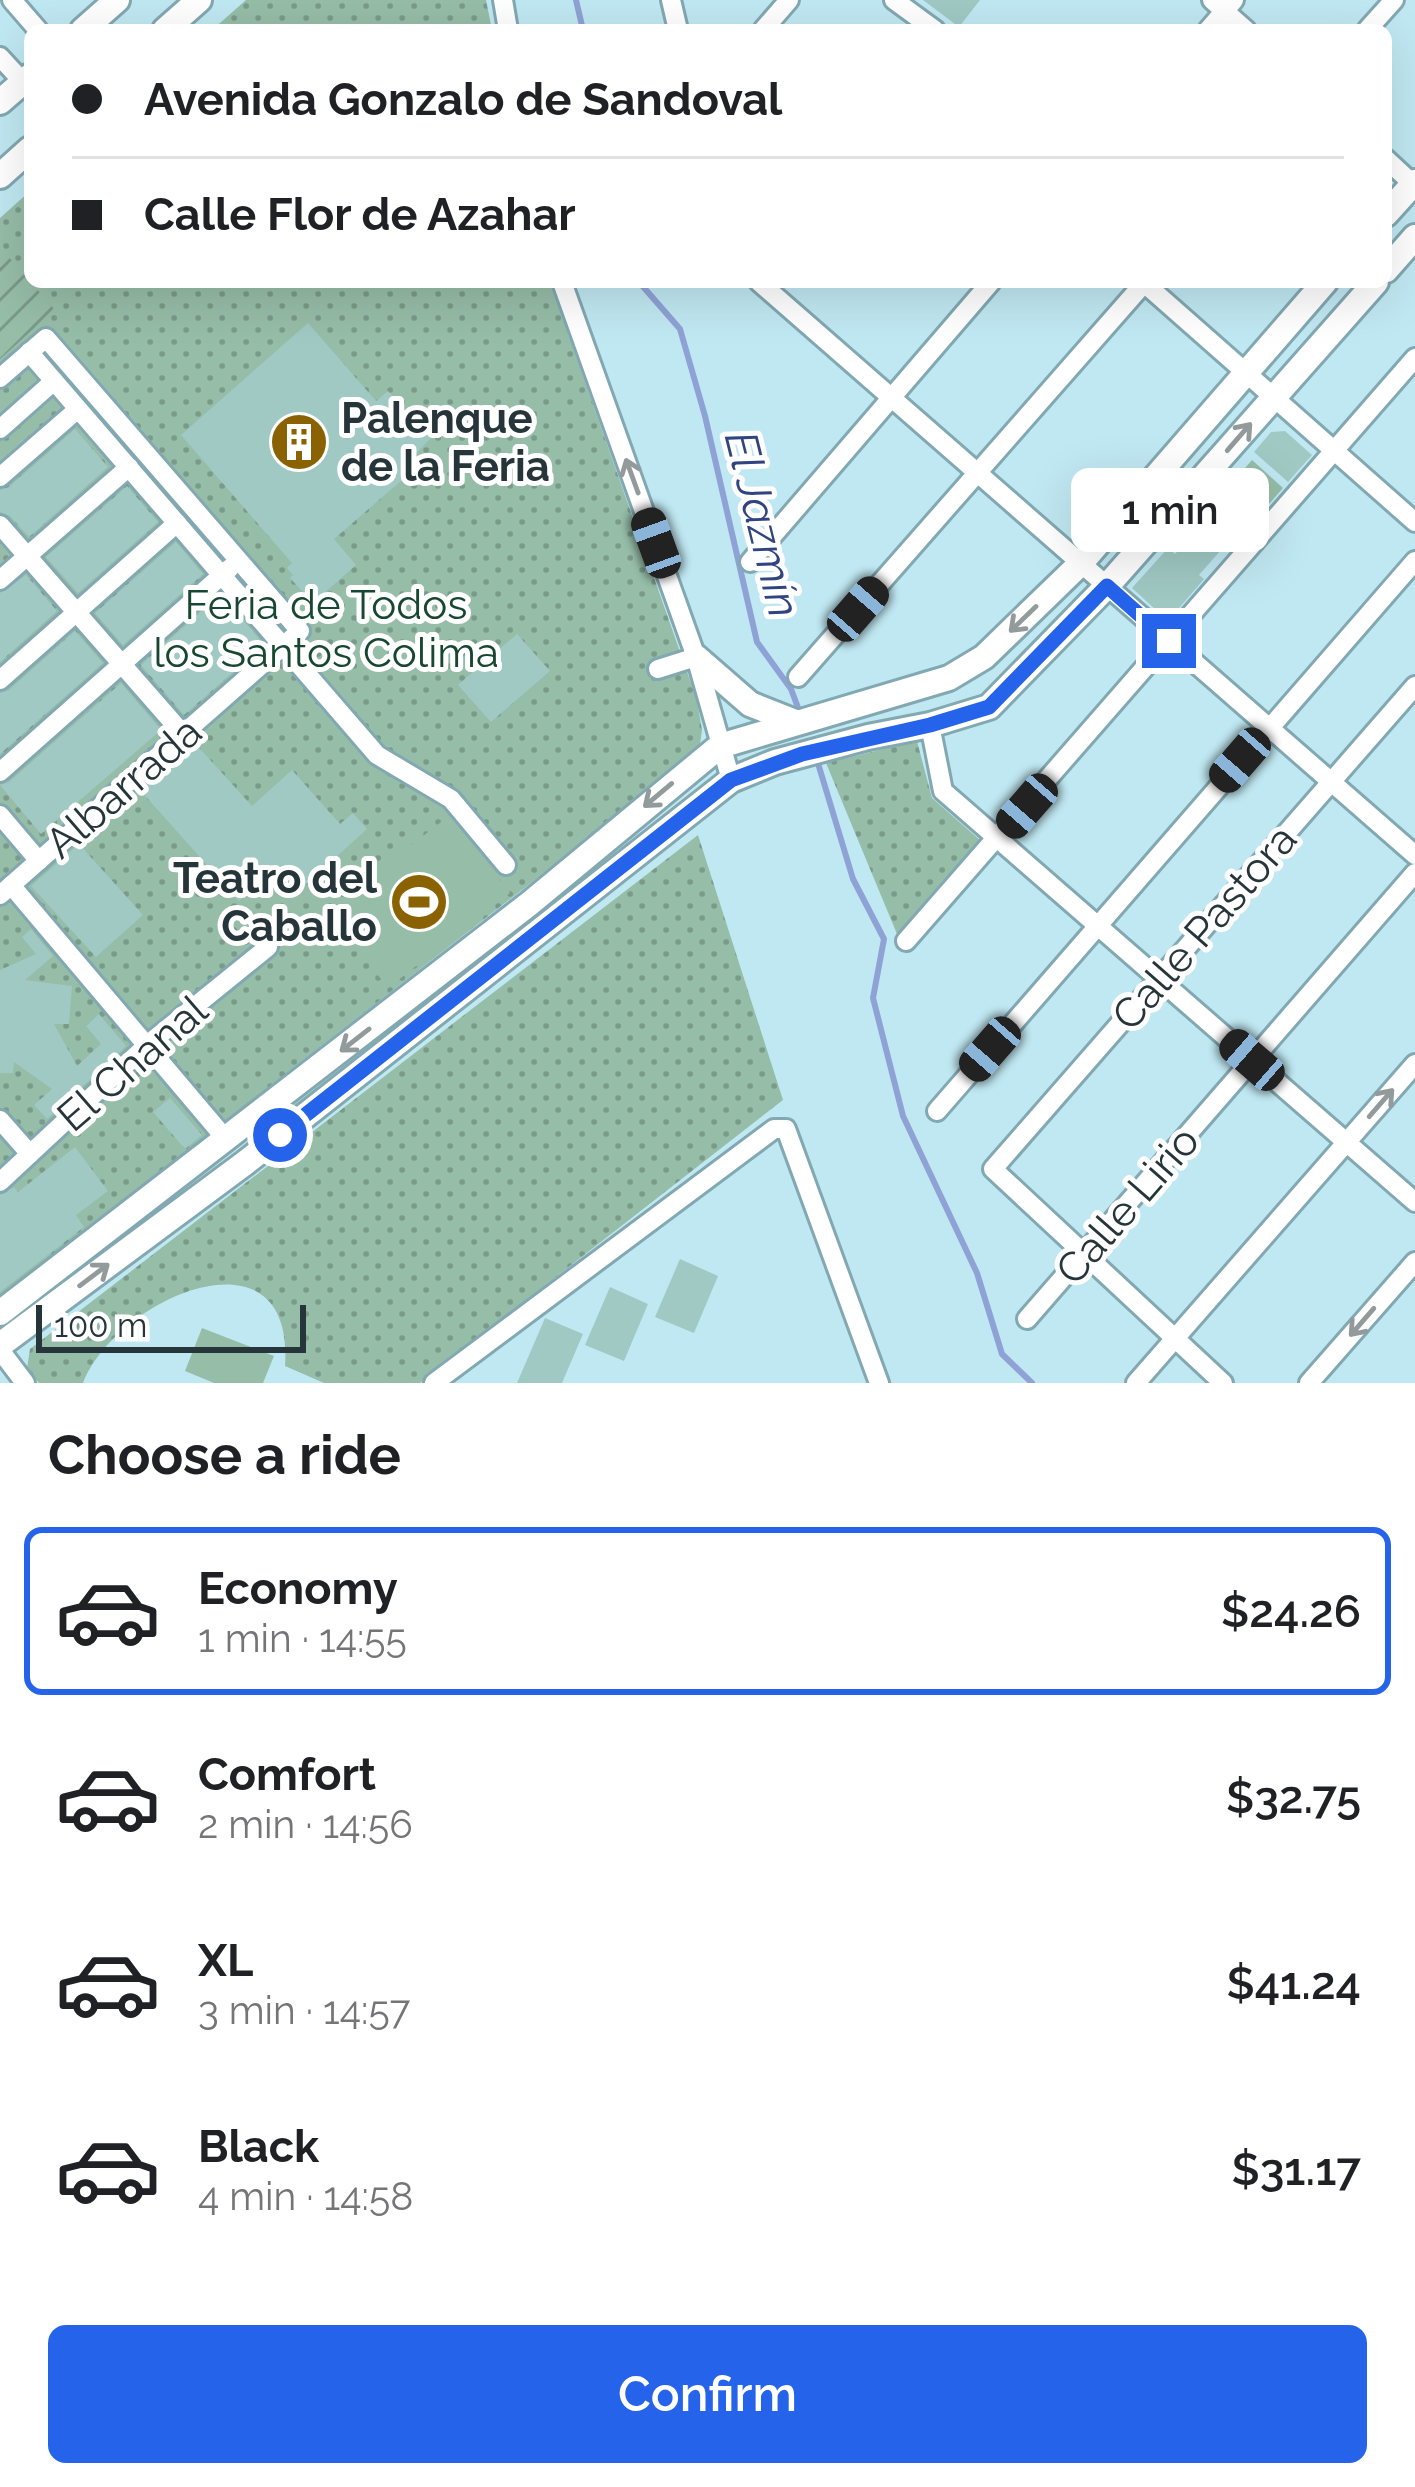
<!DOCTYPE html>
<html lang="en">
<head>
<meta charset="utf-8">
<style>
  body { margin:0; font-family:Raleway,sans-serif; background:#f2f2f2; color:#202124; height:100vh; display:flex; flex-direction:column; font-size:45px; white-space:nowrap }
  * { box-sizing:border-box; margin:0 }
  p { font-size:39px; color:#757577 }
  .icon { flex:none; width:66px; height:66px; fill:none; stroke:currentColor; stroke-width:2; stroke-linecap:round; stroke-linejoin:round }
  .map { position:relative; height:1383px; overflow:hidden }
  .drawer { display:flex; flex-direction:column; background:#fff; flex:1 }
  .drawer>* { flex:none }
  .top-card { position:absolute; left:24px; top:24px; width:1368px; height:264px; border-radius:18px; box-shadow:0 12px 48px #0002; display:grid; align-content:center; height:264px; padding:0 48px; background:#fff }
  .scale { position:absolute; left:36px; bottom:30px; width:270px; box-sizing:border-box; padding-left:12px; border:6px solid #263539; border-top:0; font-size:33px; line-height:42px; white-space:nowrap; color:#263539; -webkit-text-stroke:9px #fff; paint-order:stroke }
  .end { position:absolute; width:54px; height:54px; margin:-27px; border:15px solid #2563eb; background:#fff; box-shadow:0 0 0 6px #fff }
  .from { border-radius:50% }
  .bubble { position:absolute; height:84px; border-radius:18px; background:#fff; box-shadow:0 12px 48px #0002; font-size:39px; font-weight:600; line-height:84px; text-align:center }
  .car { position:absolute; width:36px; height:72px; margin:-36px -18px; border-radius:15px; box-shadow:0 0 9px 3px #0007; background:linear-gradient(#222 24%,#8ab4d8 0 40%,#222 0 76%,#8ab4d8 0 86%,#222 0) }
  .top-card b { display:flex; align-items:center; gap:42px; height:114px; font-size:45px }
  .top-card b+b { border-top:3px solid #e0e0e0 }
  .top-card i { width:30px; height:30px; background:#202124 }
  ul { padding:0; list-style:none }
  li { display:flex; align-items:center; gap:36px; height:168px; margin:0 24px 18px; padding:0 24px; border:6px solid transparent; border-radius:18px }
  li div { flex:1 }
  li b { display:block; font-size:45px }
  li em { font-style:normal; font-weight:600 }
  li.on { border-color:#2563eb }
  li>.icon { width:108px; height:108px; stroke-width:1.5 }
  h2 { padding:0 48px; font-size:54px; line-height:144px }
  .action { display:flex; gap:24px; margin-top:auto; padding:24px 48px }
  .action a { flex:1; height:138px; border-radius:18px; background:#2563eb; color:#fff; font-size:48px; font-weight:600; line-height:138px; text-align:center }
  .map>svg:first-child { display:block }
</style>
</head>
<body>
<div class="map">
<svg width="1415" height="1383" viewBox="0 0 1415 1383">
  <defs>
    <pattern id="grass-dots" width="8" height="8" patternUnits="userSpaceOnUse" patternTransform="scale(3)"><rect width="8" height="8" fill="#96bda8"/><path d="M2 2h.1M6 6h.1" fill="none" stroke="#7a9a8a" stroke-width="1.8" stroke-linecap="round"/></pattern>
    <pattern id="garden-furrows" width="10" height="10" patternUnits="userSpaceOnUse" patternTransform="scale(3)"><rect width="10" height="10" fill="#96bda8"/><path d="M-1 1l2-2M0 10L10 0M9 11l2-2" fill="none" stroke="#7a9a8a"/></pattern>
  </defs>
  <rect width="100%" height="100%" fill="#c0e8f2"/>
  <g fill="url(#grass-dots)">
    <path d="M 246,0 L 486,0 L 492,30 L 212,30 Z"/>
    <path d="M 30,191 L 30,282 L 550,282 L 697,700 L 702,730 L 699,752 L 0,1296 L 0,218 Z"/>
    <path d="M 917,741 L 932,798 L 981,841 L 897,934 L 826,763 Z"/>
    <path d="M 698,835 L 783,1100 L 420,1383 L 324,1383 L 285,1366 C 295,1221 117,1297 83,1383 L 39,1383 L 27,1368 L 30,1349 Z"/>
  </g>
  <path fill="url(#garden-furrows)" d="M 0,247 L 55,310 L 0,359 Z"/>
  <g fill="#96bda8">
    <path d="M 1252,460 L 1283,488 L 1229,549 L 1198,522 Z"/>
    <path d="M 450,815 L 510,893 L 388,988 L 327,910 Z"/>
    <path d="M 202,1328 L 274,1356 L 263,1383 L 214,1383 L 185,1371 Z"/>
  </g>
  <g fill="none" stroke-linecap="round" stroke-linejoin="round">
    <g stroke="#8fa2d5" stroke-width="6">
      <path d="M 576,0 L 583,30"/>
      <path d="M 639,282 L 680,329 L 705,416 L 757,642 L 791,689 L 800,713"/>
      <path d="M 817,760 L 853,879 L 884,939 L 873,998 L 903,1116 L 977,1273 L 1002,1354 L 1032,1383"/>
    </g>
  </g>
  <g fill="#a0c9c4">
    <path d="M 923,0 L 980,0 L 959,27 Z"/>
    <path d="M 308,323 L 376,401 L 388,391 L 430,439 L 403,467 L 409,474 L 334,539 L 356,565 L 313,603 L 290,578 L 293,575 L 287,568 L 292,563 L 181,435 Z"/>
    <path d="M 75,429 L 108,467 L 29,537 L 10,516 L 0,512 L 0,490 L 9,487 Z"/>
    <path d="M 1285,431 L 1312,455 L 1288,482 L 1254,452 L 1271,432 Z"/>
    <path d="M 127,486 L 158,522 L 78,593 L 46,557 Z"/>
    <path d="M 1197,529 L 1221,550 L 1199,575 L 1204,579 L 1168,621 L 1132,588 L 1168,548 L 1175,554 Z"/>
    <path d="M 176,542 L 203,574 L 123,645 L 95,613 Z"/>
    <path d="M 26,575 L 57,611 L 0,662 L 0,593 Z"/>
    <path d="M 221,594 L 264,645 L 184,715 L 141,665 Z"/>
    <path d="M 75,631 L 103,663 L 0,754 L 0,693 L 9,690 Z"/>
    <path d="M 517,634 L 550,671 L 491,722 L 458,685 Z"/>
    <path d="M 121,683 L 161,730 L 41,834 L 0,785 L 9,782 Z"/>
    <path d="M 194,742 L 252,806 L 292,770 L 340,824 L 353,813 L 367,829 L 292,897 L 270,873 L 239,901 L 140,790 Z"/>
    <path d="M 79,844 L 143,915 L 96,957 L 31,886 Z"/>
    <path d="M 31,929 L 53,956 L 25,980 L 72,986 L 69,1024 L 54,1024 L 77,1066 L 101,1044 L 86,1026 L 99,1014 L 126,1046 L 47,1119 L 34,1105 L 52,1089 L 14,1062 L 13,1073 L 0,1073 L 0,970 L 36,954 L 22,937 Z"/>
    <path d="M 170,1098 L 202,1135 L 185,1149 L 153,1112 Z"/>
    <path d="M 75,1147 L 108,1191 L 76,1215 L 84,1227 L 0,1292 L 0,1195 L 14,1187 L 18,1192 Z"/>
    <path d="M 680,1259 L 718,1276 L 694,1333 L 655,1317 Z"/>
    <path d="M 610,1287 L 648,1304 L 624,1361 L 585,1345 Z"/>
    <path d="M 545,1318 L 583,1334 L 562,1383 L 517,1383 Z"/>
  </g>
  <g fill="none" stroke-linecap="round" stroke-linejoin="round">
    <defs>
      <g id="minor">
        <path d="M 12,0 L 38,30"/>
        <path d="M 503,0 L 508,30"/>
        <path d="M 671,0 L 678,30"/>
        <path d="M 894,0 L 935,30"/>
        <path d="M 1212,0 L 1246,30"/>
        <path d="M 763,30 L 789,0"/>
        <path d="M 1208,30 L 1234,0"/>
        <path d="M 1367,30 L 1394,0"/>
        <path d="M 0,57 L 23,82"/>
        <path d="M 1386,159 L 1415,186"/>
        <path d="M 562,282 L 696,657 L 731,780"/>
        <path d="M 759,282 L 1415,855"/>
        <path d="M 1143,282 L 1415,522"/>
        <path d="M 29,352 L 377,755 L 451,799 L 506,865"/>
        <path d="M 0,378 L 46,338 L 300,631 L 0,895"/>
        <path d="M 0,429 L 54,381"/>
        <path d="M 0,477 L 78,409"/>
        <path d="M 0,525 L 183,734"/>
        <path d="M 750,562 L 991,282"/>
        <path d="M 0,580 L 129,467"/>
        <path d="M 658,669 L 696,657"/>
        <path d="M 798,677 L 1145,282"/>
        <path d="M 0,680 L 177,523"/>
        <path d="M 930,725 L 943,791 L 1415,1202"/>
        <path d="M 0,772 L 230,568"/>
        <path d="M 0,815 L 39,861"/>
        <path d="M 11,885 L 219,1131"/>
        <path d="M 906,941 L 1415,358"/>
        <path d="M 937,1111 L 1415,561"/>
        <path d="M 0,1120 L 30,1154"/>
        <path d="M 0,1182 L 147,1045 L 268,947"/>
        <path d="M 1027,1319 L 1415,873"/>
        <path d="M 0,1350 L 25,1383"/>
        <path d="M 434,1383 L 774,1129 L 786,1129 L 879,1383"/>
        <path d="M 1136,1383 L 1415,1064"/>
        <path d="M 1223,1383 L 993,1169 L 1415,686"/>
        <path d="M 1309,1383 L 1415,1262"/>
      </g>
      <g id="major">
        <path d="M 83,30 L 117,0"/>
        <path d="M 165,30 L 199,0"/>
        <path d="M 0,102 L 30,76"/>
        <path d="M 0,176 L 30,149"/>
        <path d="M 1386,214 L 1415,182"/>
        <path d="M 1386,270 L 1415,237"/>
        <path d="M 696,657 L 750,704 L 795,722"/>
        <path d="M 0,1313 L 529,904 L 720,746 L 949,678 L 984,657 L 1081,563 L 1325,282"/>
        <path d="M 0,1345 L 245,1163 L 731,780 L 775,762 L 868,737 L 930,725 L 989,707 L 1107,586 L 1376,282"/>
      </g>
    </defs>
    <use href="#minor" stroke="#82a8b1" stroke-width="24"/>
    <use href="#major" stroke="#82a8b1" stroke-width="30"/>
    <use href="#minor" stroke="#fff" stroke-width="18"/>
    <use href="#major" stroke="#fff" stroke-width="24"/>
  </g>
  <defs><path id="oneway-shaft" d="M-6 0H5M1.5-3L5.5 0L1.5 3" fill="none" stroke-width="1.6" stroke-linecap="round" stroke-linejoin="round" transform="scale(3)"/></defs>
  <g stroke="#929a9c">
    <use href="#oneway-shaft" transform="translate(1239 437) rotate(-49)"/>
    <use href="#oneway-shaft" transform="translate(632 476) rotate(-110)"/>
    <use href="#oneway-shaft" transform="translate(1023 619) rotate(136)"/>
    <use href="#oneway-shaft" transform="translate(658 795) rotate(140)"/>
    <use href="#oneway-shaft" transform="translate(355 1040) rotate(142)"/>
    <use href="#oneway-shaft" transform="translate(1381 1103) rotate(-49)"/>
    <use href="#oneway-shaft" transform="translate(94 1275) rotate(-37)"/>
    <use href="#oneway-shaft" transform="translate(1362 1322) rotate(131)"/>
  </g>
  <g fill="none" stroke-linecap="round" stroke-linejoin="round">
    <path stroke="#2563eb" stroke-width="15" d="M 280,1135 L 731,780 L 802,754 L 930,725 L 989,707 L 1107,586 L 1169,641"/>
  </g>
  <defs>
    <symbol id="building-disc" viewBox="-11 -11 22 22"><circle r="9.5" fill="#8b6202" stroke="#fff"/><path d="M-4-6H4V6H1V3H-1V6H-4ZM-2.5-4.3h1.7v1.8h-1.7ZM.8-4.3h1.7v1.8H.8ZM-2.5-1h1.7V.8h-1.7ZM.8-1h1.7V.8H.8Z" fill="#fff"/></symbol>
    <symbol id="stadium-disc" viewBox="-11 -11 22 22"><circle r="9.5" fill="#8b6202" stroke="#fff"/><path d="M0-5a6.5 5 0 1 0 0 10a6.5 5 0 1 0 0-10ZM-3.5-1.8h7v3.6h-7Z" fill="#fff"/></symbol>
  </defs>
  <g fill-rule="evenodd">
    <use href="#building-disc" x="266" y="409" width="66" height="66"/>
    <use href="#stadium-disc" x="386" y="869" width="66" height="66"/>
  </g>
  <g text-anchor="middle" stroke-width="10" stroke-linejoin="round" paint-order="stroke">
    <g font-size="42" font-weight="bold" fill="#263539" stroke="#fff" text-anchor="start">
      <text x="341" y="433">Palenque<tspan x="341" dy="48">de la Feria</tspan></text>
      <text x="377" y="893" text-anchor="end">Teatro del<tspan x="377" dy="48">Caballo</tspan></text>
    </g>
    <g font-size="42" fill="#174731" stroke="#fff">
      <text x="326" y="619">Feria de Todos<tspan x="326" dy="48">los Santos Colima</tspan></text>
    </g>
    <g font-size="42" fill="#263539" stroke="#fff">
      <text transform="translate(123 787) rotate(-41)" y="15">Albarrada</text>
      <text transform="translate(1204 927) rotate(-49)" y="15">Calle Pastora</text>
      <text transform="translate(132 1063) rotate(-41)" y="15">El Chanal</text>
      <text transform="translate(1127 1205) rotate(-49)" y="15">Calle Lirio</text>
    </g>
    <g font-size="45" font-style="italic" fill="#304482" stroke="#fff">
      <text transform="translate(763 524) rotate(76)" y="16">El Jazmín</text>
    </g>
  </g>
</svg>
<div class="scale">100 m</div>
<i class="end from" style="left:280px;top:1135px"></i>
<i class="end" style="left:1169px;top:641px"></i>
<div class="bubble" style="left:1071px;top:468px;width:198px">1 min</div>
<i class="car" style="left:656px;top:543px;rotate:340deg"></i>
<i class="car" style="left:858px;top:609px;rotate:41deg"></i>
<i class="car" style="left:1240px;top:760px;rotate:221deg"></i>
<i class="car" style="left:1027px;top:806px;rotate:221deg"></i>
<i class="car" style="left:990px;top:1049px;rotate:221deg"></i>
<i class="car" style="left:1252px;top:1060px;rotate:311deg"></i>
<div class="top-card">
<b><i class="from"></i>Avenida Gonzalo de Sandoval</b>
<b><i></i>Calle Flor de Azahar</b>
</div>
</div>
<section class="drawer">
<h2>Choose a ride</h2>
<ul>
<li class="on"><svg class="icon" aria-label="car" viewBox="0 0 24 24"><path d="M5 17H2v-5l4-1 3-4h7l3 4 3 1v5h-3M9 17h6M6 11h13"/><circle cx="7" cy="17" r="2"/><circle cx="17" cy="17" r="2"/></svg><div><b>Economy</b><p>1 min · 14:55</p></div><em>$24.26</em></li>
<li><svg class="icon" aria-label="car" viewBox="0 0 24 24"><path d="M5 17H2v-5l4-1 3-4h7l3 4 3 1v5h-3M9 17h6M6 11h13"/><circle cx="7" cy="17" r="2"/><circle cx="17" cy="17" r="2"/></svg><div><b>Comfort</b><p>2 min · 14:56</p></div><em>$32.75</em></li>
<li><svg class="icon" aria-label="car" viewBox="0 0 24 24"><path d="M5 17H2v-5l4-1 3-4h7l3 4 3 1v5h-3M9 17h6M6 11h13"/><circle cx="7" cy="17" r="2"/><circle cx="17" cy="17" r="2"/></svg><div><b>XL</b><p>3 min · 14:57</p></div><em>$41.24</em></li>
<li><svg class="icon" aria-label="car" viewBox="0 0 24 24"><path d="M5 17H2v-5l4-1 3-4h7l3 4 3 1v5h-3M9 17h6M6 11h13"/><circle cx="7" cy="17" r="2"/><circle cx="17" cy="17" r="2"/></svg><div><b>Black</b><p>4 min · 14:58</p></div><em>$31.17</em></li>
</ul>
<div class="action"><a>Confirm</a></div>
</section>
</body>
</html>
